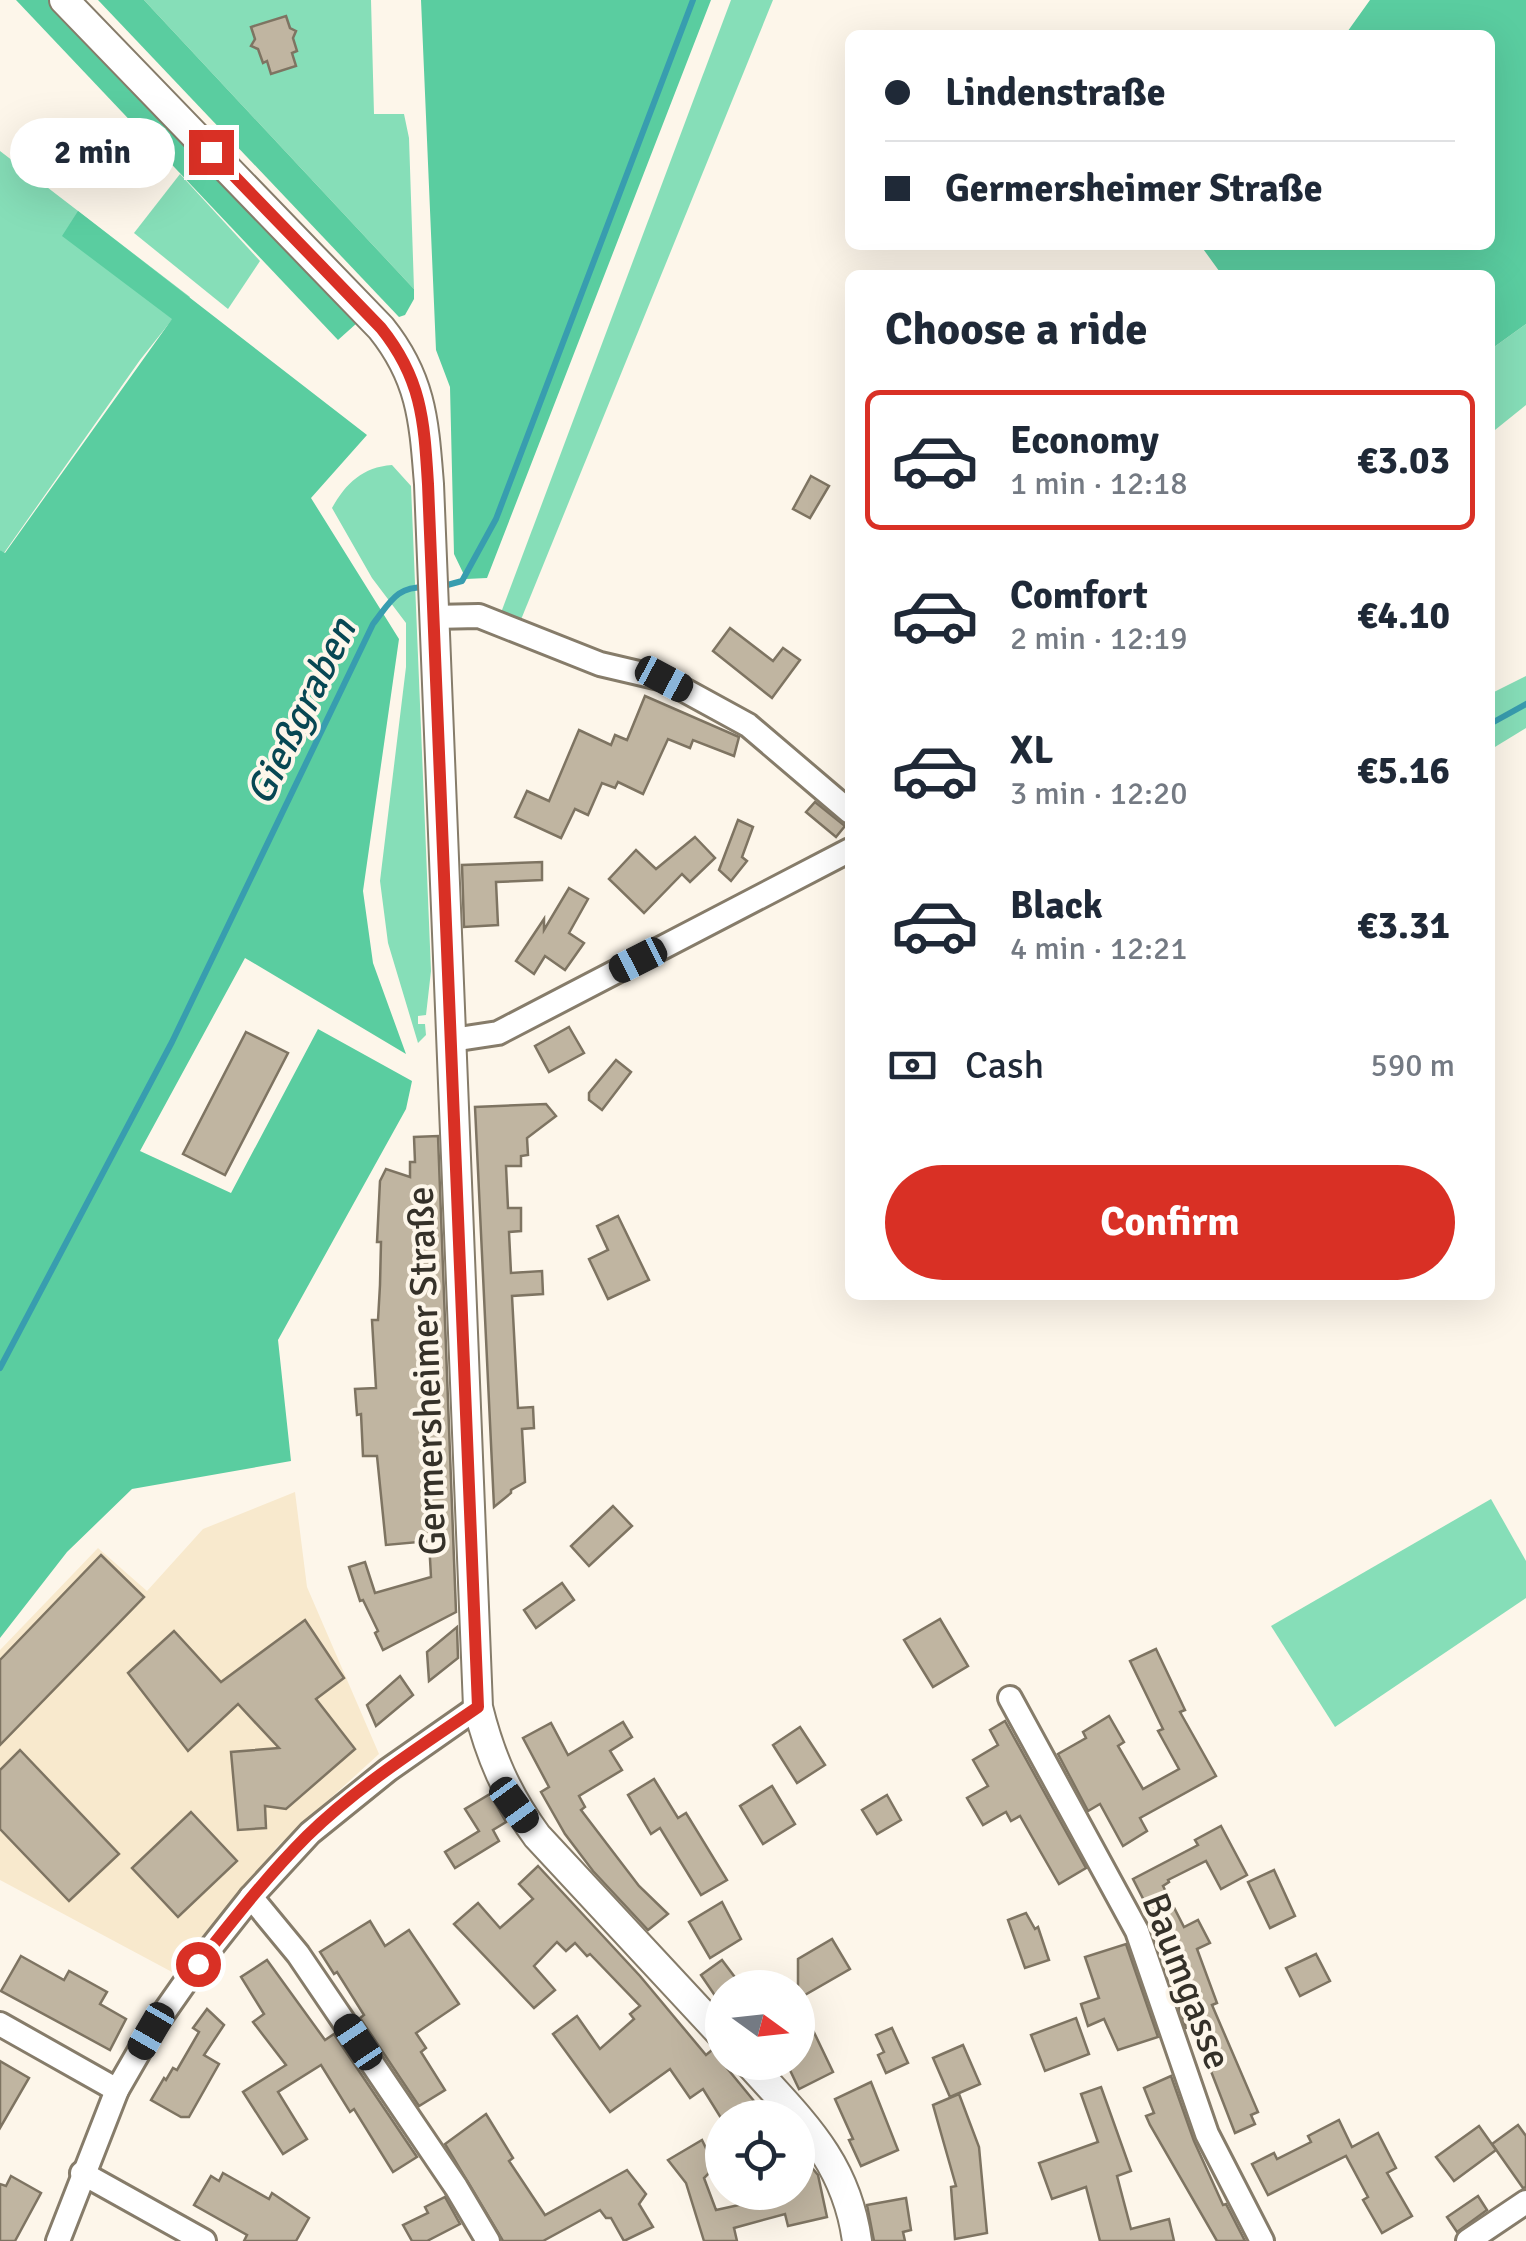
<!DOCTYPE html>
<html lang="en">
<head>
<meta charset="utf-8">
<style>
  body { margin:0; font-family:Signika,sans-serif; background:#f6f6f7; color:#1f2937; height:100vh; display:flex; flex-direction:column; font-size:38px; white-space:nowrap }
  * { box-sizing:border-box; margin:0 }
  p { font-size:32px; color:#747a83 }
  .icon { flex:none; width:55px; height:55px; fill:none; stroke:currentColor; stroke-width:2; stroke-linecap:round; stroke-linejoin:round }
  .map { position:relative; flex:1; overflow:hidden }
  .drawer { position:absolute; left:845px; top:270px; width:650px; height:1030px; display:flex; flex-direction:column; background:#fff; border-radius:15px; box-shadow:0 10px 40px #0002 }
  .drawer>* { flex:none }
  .top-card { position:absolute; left:845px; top:30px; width:650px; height:220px; border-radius:15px; box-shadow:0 10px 40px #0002; display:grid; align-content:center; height:220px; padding:0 40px; background:#fff }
  .needle { width:65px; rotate:105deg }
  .buttons { position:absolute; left:705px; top:1970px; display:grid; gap:20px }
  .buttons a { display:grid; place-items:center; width:110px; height:110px; border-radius:50%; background:#fff; box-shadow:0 10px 40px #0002; font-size:50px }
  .end { position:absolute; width:45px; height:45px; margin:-22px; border:12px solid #d93025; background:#fff; box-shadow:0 0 0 5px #fff }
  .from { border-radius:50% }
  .bubble { position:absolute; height:70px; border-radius:35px; background:#fff; box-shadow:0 10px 40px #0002; font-size:32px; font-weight:700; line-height:70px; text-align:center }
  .car { position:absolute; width:30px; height:60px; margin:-30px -15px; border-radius:12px; box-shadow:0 0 8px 2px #0007; background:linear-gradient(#222 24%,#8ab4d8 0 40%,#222 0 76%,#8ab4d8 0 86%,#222 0) }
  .top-card b { display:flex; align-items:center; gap:35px; height:95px; font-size:38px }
  .top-card b+b { border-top:2px solid #e0e1e3 }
  .top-card i { width:25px; height:25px; background:#1f2937 }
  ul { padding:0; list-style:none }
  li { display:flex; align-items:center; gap:30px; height:140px; margin:0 20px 15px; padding:0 20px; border:5px solid transparent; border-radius:15px }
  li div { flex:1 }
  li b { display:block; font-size:38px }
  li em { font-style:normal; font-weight:700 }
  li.current { border-color:#d93025 }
  li>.icon { width:90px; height:90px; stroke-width:1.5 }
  h2 { padding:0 40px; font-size:45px; line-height:120px }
  .pay { display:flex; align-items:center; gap:25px; height:110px; padding:0 40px; font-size:38px }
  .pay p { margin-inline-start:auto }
  .button { display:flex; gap:20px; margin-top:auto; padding:20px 40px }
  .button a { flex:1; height:115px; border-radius:60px; background:#d93025; color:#fff; font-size:40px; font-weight:700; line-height:115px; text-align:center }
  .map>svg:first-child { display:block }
</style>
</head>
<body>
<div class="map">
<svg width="1526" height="2241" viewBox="0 0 1526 2241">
  <rect width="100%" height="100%" fill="#fdf6ea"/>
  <path fill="#f8e9cd" d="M 295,1492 L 307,1587 L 379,1754 L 278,1846 L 172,1972 L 0,1880 L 0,1650 L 98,1548 L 147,1591 L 203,1529 Z"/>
  <g fill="#86deb8">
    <path d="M 144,0 L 371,0 L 374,114 L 404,114 L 409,138 L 414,289 Z"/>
    <path d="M 731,0 L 773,0 L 518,627 L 499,618 Z"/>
    <path d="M 0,151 L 190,297 L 140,360 L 4,553 L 0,550 Z"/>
    <path d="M 180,174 L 260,261 L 228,309 L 134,233 Z"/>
    <path d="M 1526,324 L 1526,405 L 1490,434 L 1490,350 Z"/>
    <path d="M 392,465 L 411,486 L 431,971 L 426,1015 L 418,1016 L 418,1024 L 425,1024 L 426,1035 L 418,1043 L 388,943 L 380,881 L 406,667 L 406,623 L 372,578 L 332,508 C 346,483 363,467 392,465 Z"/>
    <path d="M 1526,676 L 1526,728 L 1490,750 L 1490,694 Z"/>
    <path d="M 1491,1499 L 1526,1561 L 1526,1598 L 1335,1727 L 1271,1626 Z"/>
  </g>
  <g fill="#5acda0">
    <path d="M 16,0 L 48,0 L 357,323 L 338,340 Z"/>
    <path d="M 98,0 L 144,0 L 414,289 L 414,299 L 405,315 L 399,317 Z"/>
    <path d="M 421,0 L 711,0 L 487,578 L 466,579 L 454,554 L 450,387 L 436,350 Z"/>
    <path d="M 1370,0 L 1526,0 L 1526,324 L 1490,350 L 1490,275 L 1222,275 L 1201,246 L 1490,245 L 1490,35 L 1345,35 Z"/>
    <path d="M 78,211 L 367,435 L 311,498 L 399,639 L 363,891 L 373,963 L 406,1054 L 245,958 L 140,1151 L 231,1193 L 318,1029 L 412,1081 L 406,1109 L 278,1340 L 291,1461 L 132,1489 L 67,1552 L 0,1638 L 0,550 L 5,553 L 172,319 L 62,236 Z"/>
  </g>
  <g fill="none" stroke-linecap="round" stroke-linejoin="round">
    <g stroke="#389daf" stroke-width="6">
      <path d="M 440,587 L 462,581 L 496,519 L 693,0"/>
      <path d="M 1490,724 L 1526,704"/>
      <path d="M 0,1368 L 172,1042 L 373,624 C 391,601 396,586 428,587"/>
    </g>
  </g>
  <g fill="#c0b5a1" stroke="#7e7462" stroke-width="2.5">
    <path d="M 286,16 L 290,28 L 296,31 L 293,38 L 297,51 L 292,53 L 296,66 L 271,74 L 267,61 L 263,63 L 258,49 L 251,46 L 255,39 L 251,27 Z"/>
    <path d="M 811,476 L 829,486 L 810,518 L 793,509 Z"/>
    <path d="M 730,628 L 773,661 L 783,648 L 800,660 L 772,698 L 713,651 Z"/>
    <path d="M 645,696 L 739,737 L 734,756 L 693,740 L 690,748 L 668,739 L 643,794 L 618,782 L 615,788 L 602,783 L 588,815 L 575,809 L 561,838 L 515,817 L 527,791 L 549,801 L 579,730 L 611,745 L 615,735 L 627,740 Z"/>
    <path d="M 815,802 L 845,826 L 836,837 L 806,812 Z"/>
    <path d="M 738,820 L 753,827 L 742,857 L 747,861 L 731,881 L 719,870 Z"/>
    <path d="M 695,837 L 715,858 L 690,882 L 682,874 L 644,913 L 609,879 L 636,850 L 656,869 Z"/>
    <path d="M 542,862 L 542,880 L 496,882 L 498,925 L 464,927 L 462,865 Z"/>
    <path d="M 569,888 L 588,899 L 569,933 L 584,943 L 565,970 L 545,956 L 534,974 L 516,961 L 544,919 L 544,930 Z"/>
    <path d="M 569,1027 L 584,1053 L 549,1072 L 535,1046 Z"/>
    <path d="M 246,1032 L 288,1053 L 225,1175 L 183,1154 Z"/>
    <path d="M 616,1060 L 631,1072 L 602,1110 L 589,1100 L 589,1093 Z"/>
    <path d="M 546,1104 L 556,1116 L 527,1138 L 528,1155 L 521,1156 L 521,1166 L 506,1166 L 508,1208 L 521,1208 L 521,1231 L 509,1232 L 511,1273 L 542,1271 L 543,1294 L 512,1296 L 518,1408 L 533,1407 L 534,1428 L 522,1429 L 525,1482 L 511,1490 L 511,1493 L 494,1507 L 475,1107 Z"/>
    <path d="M 438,1136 L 456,1612 L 383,1650 L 375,1633 L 378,1631 L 363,1600 L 360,1601 L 349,1567 L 365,1562 L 375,1593 L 431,1577 L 429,1541 L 386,1545 L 377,1456 L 363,1456 L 361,1414 L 357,1415 L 355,1389 L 376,1388 L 372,1320 L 378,1320 L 380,1285 L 381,1242 L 377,1242 L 380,1181 L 386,1169 L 410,1177 L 410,1162 L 415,1162 L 414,1137 Z"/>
    <path d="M 618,1216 L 649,1280 L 608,1299 L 589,1259 L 608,1250 L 597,1226 Z"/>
    <path d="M 613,1506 L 632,1526 L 589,1566 L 571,1546 Z"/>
    <path d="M 101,1555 L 144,1597 L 0,1745 L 0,1660 Z"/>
    <path d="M 562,1583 L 574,1600 L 536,1628 L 524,1610 Z"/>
    <path d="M 940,1619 L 968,1666 L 933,1687 L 904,1640 Z"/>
    <path d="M 305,1620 L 344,1678 L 316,1699 L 355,1749 L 286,1809 L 265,1806 L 266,1828 L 238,1830 L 231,1752 L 279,1748 L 238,1704 L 188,1751 L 128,1673 L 174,1631 L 221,1682 Z"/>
    <path d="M 457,1627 L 458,1658 L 429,1681 L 427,1652 Z"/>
    <path d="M 1156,1649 L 1185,1710 L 1180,1712 L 1216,1776 L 1140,1818 L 1147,1831 L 1123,1846 L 1100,1804 L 1088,1811 L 1058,1754 L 1086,1738 L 1083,1732 L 1109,1716 L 1124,1742 L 1118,1746 L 1143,1789 L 1179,1769 L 1158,1731 L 1163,1729 L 1130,1661 Z"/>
    <path d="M 400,1676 L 413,1695 L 376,1726 L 367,1705 Z"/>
    <path d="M 1005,1721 L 1086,1868 L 1059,1884 L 1020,1816 L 1011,1821 L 1006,1812 L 983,1825 L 967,1798 L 988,1786 L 973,1760 L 998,1745 L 990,1730 Z"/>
    <path d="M 623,1722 L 632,1737 L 610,1751 L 622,1770 L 579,1796 L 585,1807 L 581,1810 L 639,1886 L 668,1914 L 648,1930 L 593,1871 L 565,1834 L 541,1792 L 549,1787 L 523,1738 L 551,1723 L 568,1755 Z"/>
    <path d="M 800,1727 L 825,1765 L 797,1783 L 773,1745 Z"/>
    <path d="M 20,1750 L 119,1854 L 69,1901 L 0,1829 L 0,1770 Z"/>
    <path d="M 654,1779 L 678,1818 L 686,1813 L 727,1880 L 701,1895 L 660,1828 L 651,1834 L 628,1795 Z"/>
    <path d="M 772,1786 L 795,1824 L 763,1844 L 740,1806 Z"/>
    <path d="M 490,1794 L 506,1822 L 493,1830 L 499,1841 L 455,1868 L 445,1852 L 479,1831 L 465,1809 Z"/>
    <path d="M 887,1795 L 901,1820 L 877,1834 L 862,1810 Z"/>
    <path d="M 191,1812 L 237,1861 L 178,1917 L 132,1868 Z"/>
    <path d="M 1221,1826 L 1247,1875 L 1221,1889 L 1206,1861 L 1168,1880 L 1169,1882 L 1163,1886 L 1184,1927 L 1198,1920 L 1210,1943 L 1197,1949 L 1217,2003 L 1212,2005 L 1258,2112 L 1251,2115 L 1255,2124 L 1235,2133 L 1195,2030 L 1192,2026 L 1186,2028 L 1170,1982 L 1183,1977 L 1133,1879 L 1198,1845 L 1195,1840 Z"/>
    <path d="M 538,1866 L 640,1976 L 706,2055 L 712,2050 L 768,2118 L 721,2118 L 703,2089 L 690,2098 L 670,2069 L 610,2112 L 553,2034 L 577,2016 L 600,2049 L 634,2019 L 630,2014 L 640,2006 L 590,1954 L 587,1956 L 575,1943 L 566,1951 L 557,1942 L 534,1966 L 555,1990 L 534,2008 L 454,1924 L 478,1903 L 500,1928 L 533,1899 L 519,1884 Z"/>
    <path d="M 1274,1870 L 1295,1916 L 1270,1928 L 1248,1882 Z"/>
    <path d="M 722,1902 L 741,1939 L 710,1958 L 689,1922 Z"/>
    <path d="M 1026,1913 L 1035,1929 L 1038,1927 L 1049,1960 L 1025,1968 L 1008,1920 Z"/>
    <path d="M 370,1921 L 385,1946 L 409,1930 L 459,2004 L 416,2033 L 426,2048 L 421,2052 L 445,2090 L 419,2106 L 360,2018 L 364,2015 L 337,1972 L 334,1974 L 320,1952 Z"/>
    <path d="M 832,1939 L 850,1969 L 798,1999 L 833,2072 L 799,2089 L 788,2066 L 798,2062 L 798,1959 Z"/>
    <path d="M 1126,1944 L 1158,2037 L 1118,2050 L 1104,2019 L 1088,2026 L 1081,2004 L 1099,1998 L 1085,1957 Z"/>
    <path d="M 1316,1954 L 1330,1981 L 1300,1996 L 1286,1968 Z"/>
    <path d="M 21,1956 L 64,1980 L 69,1971 L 107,1992 L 100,2004 L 126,2019 L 110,2050 L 1,1991 Z"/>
    <path d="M 267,1960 L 325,2040 L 334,2034 L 417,2157 L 393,2172 L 354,2109 L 350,2112 L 321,2065 L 278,2092 L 307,2139 L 283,2154 L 243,2092 L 286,2065 L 253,2022 L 264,2014 L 241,1977 Z"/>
    <path d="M 722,1960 L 743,1988 L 722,1988 L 722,2006 L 701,1975 Z"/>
    <path d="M 207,2009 L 224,2025 L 204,2055 L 219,2064 L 189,2117 L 181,2117 L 151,2100 L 164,2078 L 166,2080 L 173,2068 L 177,2070 L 199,2032 L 193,2028 Z"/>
    <path d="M 1076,2018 L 1089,2054 L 1045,2071 L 1031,2035 Z"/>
    <path d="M 892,2028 L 908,2063 L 886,2073 L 878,2055 L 884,2052 L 876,2035 Z"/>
    <path d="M 963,2045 L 980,2084 L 950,2097 L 933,2058 Z"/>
    <path d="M 0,2061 L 29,2078 L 0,2128 Z"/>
    <path d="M 1171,2076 L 1194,2141 L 1223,2205 L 1226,2204 L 1245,2241 L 1217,2241 L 1150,2125 L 1146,2116 L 1154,2113 L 1144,2088 Z"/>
    <path d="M 871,2082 L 898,2150 L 861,2166 L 849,2140 L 853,2139 L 835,2099 Z"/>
    <path d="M 1101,2087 L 1131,2171 L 1117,2176 L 1131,2229 L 1169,2219 L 1174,2241 L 1100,2241 L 1086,2187 L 1052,2199 L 1039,2163 L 1098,2142 L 1081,2094 Z"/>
    <path d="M 959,2094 L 979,2147 L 987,2233 L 955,2239 L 951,2187 L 956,2186 L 933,2105 Z"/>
    <path d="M 486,2114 L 513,2158 L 509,2161 L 545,2215 L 627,2170 L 646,2194 L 639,2204 L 653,2227 L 624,2241 L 611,2218 L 606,2218 L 600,2210 L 543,2241 L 503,2241 L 445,2144 Z"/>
    <path d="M 1339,2120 L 1352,2147 L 1378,2133 L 1396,2168 L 1387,2173 L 1412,2216 L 1382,2233 L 1363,2200 L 1368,2197 L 1346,2156 L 1268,2195 L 1252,2164 L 1274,2153 L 1277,2159 L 1311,2142 L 1308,2136 Z"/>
    <path d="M 1518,2125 L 1526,2136 L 1526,2187 L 1523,2188 L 1492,2144 Z"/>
    <path d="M 1479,2126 L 1496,2150 L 1454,2181 L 1436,2157 Z"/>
    <path d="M 702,2140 L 715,2167 L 704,2178 L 716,2210 L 798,2192 L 798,2151 L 818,2175 L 827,2217 L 788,2226 L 785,2214 L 734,2228 L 737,2241 L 704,2241 L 686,2183 L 668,2160 Z"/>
    <path d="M 223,2173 L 269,2199 L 272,2193 L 309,2218 L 296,2241 L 244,2241 L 247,2235 L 194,2205 L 211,2176 L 219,2181 Z"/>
    <path d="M 11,2176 L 41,2193 L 15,2241 L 0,2241 L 0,2184 L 6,2186 Z"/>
    <path d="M 1478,2196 L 1487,2210 L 1457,2232 L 1447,2217 Z"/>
    <path d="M 445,2197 L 460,2224 L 427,2241 L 412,2241 L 403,2225 L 428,2213 L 425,2207 Z"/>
    <path d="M 906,2198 L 911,2230 L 903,2232 L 905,2241 L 874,2241 L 867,2205 Z"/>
  </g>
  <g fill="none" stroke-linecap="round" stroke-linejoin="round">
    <defs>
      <g id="minor">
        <path d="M 433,617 L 479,616 L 600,664 L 664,679 L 748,725 L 850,812"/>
        <path d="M 452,1040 L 498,1033 L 850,850"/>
        <path d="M 1010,1698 L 1137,1931 L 1207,2134 L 1262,2241"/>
        <path d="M 251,1897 L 298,1954 L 456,2187 L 488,2241"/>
        <path d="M 0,2024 L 117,2090"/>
        <path d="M 82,2173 L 204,2241"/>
        <path d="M 58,2241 L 117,2090 L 151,2031 L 198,1964 L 251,1897 L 310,1833 L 388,1770 L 478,1707"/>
        <path d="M 1468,2241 L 1526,2202"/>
      </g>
      <g id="tertiary">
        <path d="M 64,0 L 381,328 C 422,379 424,422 429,484 L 478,1707 C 490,1756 507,1795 537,1836 L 722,2035"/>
        <path d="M 748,2062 C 800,2120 846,2160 857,2241"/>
      </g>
    </defs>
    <use href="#minor" stroke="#867c6a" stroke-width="28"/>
    <use href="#tertiary" stroke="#867c6a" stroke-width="32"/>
    <use href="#minor" stroke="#fff" stroke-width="22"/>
    <use href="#tertiary" stroke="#fff" stroke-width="28"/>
  </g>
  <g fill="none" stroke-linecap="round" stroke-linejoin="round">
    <path stroke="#d93025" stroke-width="12" d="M 198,1964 C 233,1920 267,1876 307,1836 C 358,1786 420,1747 478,1707 L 428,484 C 424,421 422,379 381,328 L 211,152"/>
  </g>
  <g text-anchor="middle" stroke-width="8" stroke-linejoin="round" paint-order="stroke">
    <g font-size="38" fill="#353129" stroke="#fdf6ea">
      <text transform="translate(426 1371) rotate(-92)" y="13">Germersheimer Straße</text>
      <text transform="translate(1187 1981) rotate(69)" y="13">Baumgasse</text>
    </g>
    <g font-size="40" font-style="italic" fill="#074753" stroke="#fdf6ea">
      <text transform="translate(300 711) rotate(-64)" y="14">Gießgraben</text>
    </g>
  </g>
</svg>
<div class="buttons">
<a><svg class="needle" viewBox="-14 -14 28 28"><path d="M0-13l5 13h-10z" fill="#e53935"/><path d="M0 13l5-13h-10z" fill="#747a83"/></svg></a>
<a><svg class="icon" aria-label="locate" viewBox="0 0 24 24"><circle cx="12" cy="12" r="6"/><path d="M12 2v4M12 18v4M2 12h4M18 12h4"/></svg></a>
</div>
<i class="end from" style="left:198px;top:1964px"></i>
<i class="end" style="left:211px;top:152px"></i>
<div class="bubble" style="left:10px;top:118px;width:165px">2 min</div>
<i class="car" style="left:664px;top:679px;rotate:118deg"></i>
<i class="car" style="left:638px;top:960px;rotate:243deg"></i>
<i class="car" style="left:514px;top:1805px;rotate:144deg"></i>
<i class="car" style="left:151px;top:2031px;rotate:210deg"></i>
<i class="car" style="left:358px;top:2042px;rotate:326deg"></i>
<div class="top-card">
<b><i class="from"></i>Lindenstraße</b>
<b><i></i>Germersheimer Straße</b>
</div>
<section class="drawer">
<h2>Choose a ride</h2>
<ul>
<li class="current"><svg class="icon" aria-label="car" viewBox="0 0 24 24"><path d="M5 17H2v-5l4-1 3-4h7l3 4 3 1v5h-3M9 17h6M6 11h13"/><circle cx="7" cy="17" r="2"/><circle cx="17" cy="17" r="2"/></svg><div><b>Economy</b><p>1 min · 12:18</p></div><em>€3.03</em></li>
<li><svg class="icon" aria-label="car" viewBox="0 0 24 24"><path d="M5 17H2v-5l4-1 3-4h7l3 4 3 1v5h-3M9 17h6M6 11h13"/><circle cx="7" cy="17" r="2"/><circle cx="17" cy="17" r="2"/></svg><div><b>Comfort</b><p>2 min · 12:19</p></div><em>€4.10</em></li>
<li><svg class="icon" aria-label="car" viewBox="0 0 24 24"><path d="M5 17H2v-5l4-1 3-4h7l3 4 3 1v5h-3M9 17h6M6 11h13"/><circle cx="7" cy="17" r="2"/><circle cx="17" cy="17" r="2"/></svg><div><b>XL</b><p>3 min · 12:20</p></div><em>€5.16</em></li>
<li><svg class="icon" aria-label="car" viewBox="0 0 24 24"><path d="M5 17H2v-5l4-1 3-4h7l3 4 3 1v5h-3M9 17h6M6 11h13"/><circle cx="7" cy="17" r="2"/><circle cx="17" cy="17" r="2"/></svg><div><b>Black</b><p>4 min · 12:21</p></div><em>€3.31</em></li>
</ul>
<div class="pay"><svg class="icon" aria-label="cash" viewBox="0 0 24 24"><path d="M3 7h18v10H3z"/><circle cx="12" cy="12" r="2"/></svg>Cash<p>590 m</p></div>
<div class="button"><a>Confirm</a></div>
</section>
</div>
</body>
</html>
